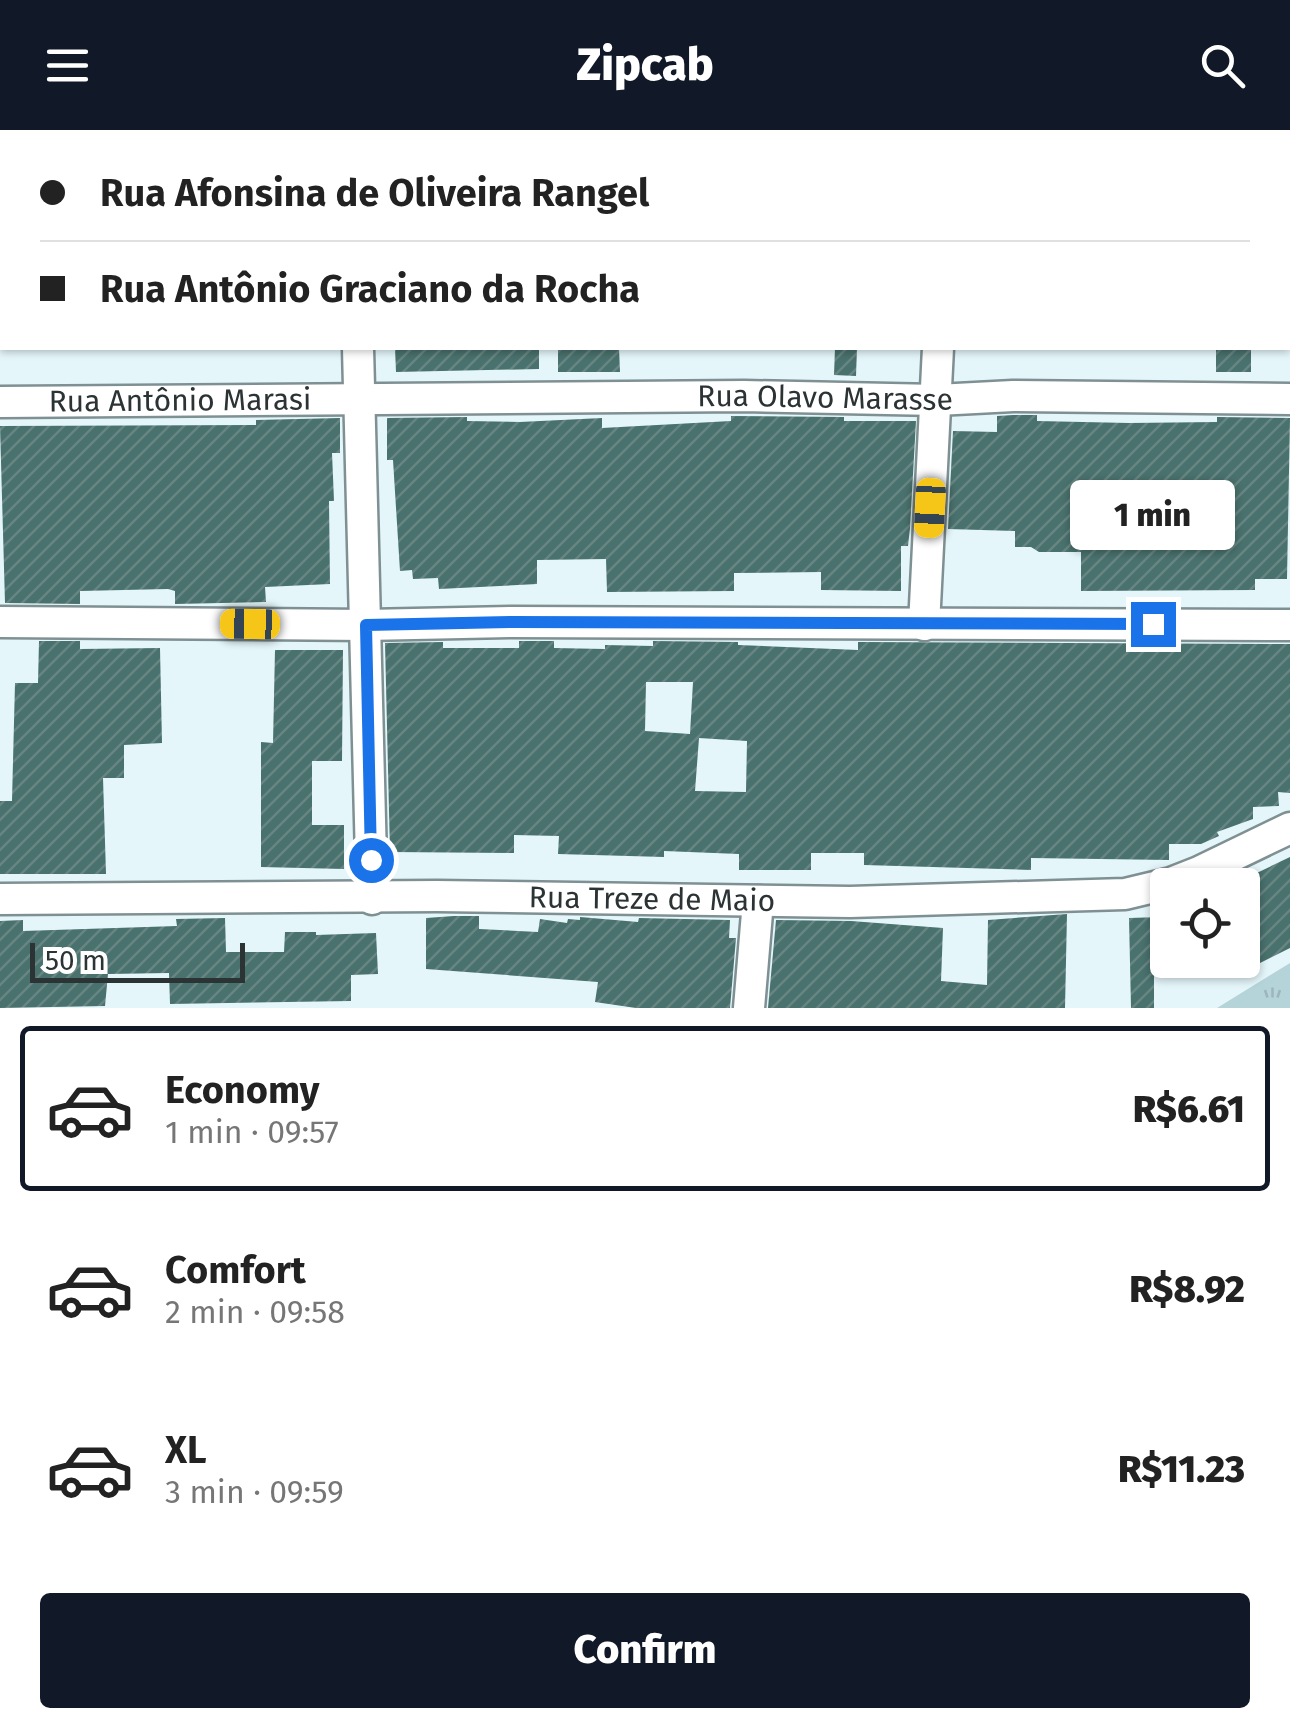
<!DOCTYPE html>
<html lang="en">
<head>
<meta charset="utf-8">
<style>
  body { margin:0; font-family:"Fira Sans",sans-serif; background:#f6f6f6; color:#222; height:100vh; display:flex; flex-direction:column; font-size:38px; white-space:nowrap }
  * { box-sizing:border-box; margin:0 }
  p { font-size:32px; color:#767676 }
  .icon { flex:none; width:55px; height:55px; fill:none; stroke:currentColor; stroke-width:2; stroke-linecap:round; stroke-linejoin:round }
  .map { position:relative; height:878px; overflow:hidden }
  .drawer { display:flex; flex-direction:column; background:#fff; flex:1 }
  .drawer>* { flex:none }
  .hud { position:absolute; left:0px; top:0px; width:1290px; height:220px; box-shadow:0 2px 8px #0004; display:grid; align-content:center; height:220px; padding:0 40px; background:#fff }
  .fabs { position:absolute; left:1150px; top:738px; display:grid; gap:20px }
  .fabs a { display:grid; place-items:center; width:110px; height:110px; border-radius:10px; background:#fff; box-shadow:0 2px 8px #0004; font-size:50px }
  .scale { position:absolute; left:30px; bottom:25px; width:215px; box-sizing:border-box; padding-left:10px; border:5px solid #2c3334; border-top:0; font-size:28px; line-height:35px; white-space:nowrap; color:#2c3334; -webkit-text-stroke:8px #fff; paint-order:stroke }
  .end { position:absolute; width:45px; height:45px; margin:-22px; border:12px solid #1a73e8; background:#fff; box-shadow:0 0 0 5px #fff }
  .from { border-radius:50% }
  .bubble { position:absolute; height:70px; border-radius:10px; background:#fff; box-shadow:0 2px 8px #0004; font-size:32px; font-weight:800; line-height:70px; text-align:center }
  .car { position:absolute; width:30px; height:60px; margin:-30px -15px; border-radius:12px; box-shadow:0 0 8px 2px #0007; background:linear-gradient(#f5c518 24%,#345 0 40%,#f5c518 0 76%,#345 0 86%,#f5c518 0) }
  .hud b { display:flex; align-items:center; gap:35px; height:95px; font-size:38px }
  .hud b+b { border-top:2px solid #e0e0e0 }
  .hud i { width:25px; height:25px; background:#222 }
  ul { padding:18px 0 0; list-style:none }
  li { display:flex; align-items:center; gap:30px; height:165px; margin:0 20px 15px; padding:0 20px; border:5px solid transparent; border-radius:10px }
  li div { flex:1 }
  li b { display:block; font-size:38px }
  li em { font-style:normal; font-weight:800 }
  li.current { border-color:#111827 }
  li>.icon { width:90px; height:90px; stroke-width:1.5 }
  .button { display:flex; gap:20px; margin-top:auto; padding:20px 40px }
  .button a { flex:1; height:115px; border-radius:10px; background:#111827; color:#fff; font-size:40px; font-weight:800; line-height:115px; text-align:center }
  header { display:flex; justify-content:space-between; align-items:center; height:130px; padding:0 40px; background:#111827; color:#fff; font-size:45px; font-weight:800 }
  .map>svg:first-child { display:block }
</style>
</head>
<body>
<header><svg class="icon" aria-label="menu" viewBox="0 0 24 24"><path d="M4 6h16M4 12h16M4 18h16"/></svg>Zipcab<svg class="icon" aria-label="search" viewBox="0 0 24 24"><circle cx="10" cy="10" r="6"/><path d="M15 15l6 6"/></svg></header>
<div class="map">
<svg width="1290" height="878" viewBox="0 0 1290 878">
  <defs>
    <pattern id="grass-tufts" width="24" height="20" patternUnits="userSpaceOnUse" patternTransform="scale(2.5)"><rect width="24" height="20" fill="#b5d4da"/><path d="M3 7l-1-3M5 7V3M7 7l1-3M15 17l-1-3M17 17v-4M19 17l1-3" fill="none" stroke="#9cb6bc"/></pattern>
    <pattern id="building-hatch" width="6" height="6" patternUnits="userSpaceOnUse" patternTransform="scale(2.5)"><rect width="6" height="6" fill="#49716d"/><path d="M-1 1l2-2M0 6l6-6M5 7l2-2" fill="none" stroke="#678582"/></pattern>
  </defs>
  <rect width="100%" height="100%" fill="#e4f6fa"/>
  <path fill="url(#grass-tufts)" d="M 1290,833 L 1290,878 L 1217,878 Z"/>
  <g fill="url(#building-hatch)" fill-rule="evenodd">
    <path d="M 395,218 L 539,218 L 539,239 L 396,242 Z"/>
    <path d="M 558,218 L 619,218 L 620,242 L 558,242 Z"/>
    <path d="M 835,218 L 857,218 L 856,246 L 834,245 Z"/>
    <rect x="1216" y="218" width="35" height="24"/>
    <path d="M 1013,285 L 1037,285 L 1037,291 L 1129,293 L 1217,292 L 1217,287 L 1290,288 L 1287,449 L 1255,449 L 1255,460 L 1081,461 L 1081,422 L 1039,422 L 1031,417 L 1015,417 L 1015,401 L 948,399 L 953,301 L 997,302 L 997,286 Z"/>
    <path d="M 731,286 L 844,287 L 844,291 L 916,291 L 910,398 L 908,416 L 901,416 L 901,461 L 821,460 L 821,442 L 734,443 L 734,461 L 607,462 L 606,429 L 537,430 L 537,454 L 439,459 L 438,448 L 413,449 L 412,440 L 400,441 L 393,330 L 387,330 L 387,288 L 467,287 L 467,291 L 520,292 L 602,288 L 602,298 L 731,291 Z"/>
    <path d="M 340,288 L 340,323 L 332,323 L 334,371 L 329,371 L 330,454 L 265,457 L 266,472 L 175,474 L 175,461 L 168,459 L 80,461 L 80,474 L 5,473 L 0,296 L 256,295 L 256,290 Z"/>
    <path d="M 39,511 L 80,511 L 80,519 L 160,518 L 162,613 L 124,615 L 124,648 L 103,648 L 106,744 L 0,744 L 0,671 L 12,671 L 15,553 L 38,553 Z"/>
    <path d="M 519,511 L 554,511 L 554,518 L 605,519 L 605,515 L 653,516 L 653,511 L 738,512 L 738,515 L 858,520 L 858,512 L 1290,514 L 1290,663 L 1278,662 L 1279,676 L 1253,677 L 1253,689 L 1217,702 L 1219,706 L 1201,714 L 1169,714 L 1169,730 L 1031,728 L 1031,740 L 864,735 L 864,723 L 811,723 L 811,740 L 739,740 L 739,724 L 664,721 L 664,727 L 558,724 L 559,706 L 514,705 L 514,723 L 390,722 L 385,513 L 443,512 L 443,518 L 519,518 ZM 646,552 L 693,552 L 690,604 L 645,601 ZM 699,608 L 747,611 L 746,662 L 695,661 Z"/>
    <path d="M 275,520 L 343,520 L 342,631 L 312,631 L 312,695 L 344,695 L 344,739 L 261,737 L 261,612 L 273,613 Z"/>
    <path d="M 1290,727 L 1290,818 L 1242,842 L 1242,750 Z"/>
    <path d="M 1067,784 L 1065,878 L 768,878 L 776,790 L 851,791 L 943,798 L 941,851 L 987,855 L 988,790 Z"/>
    <path d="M 454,786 L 479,786 L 479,799 L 538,802 L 540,789 L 567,793 L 568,789 L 580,790 L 580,787 L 638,792 L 639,788 L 730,790 L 729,808 L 736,808 L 730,878 L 636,878 L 595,872 L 598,852 L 426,839 L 426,788 Z"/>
    <path d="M 1161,787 L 1163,846 L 1154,846 L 1154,878 L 1131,878 L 1129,788 Z"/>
    <path d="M 225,788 L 226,822 L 284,822 L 285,802 L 316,802 L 316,805 L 376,803 L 378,844 L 351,845 L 351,871 L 170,874 L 169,843 L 108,844 L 105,876 L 0,878 L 0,791 L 23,790 L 23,801 L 177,796 L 176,789 Z"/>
  </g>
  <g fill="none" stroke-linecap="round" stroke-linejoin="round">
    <defs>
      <g id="minor">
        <path d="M 939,0 L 939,2"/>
        <path d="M 358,2 L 358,0"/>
        <path d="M 1288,42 L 1290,42"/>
        <path d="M 0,52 L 2,52"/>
        <path d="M 358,218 L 372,769"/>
        <path id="s1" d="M 0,272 L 744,266 L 937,270 L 1013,266 L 1290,269"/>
        <path d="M 0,492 L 366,495 L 511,492 L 1290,495"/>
        <path d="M 924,495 L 938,218"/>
        <path id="s2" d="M 0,769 L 437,766 L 850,772 L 1125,764 L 1171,753 L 1199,742 L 1290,698"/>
        <path d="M 749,878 L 758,771"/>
      </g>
    </defs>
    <use href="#minor" stroke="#7f9093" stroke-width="35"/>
    <use href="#minor" stroke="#fff" stroke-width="30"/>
  </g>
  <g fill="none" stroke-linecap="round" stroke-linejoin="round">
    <path stroke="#1a73e8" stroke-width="12" d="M 371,730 L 366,495 L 511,492 L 1153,494"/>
  </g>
  <g text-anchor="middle" stroke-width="10" stroke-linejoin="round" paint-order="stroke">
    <g font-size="30" fill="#2c3334" stroke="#fff">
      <text dy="10" stroke="none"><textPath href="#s1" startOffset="825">Rua Olavo Marasse</textPath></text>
      <text dy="10" stroke="none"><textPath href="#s1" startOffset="180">Rua Antônio Marasi</textPath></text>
      <text dy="10" stroke="none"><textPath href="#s2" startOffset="652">Rua Treze de Maio</textPath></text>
    </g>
  </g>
</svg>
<div class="fabs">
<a><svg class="icon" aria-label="locate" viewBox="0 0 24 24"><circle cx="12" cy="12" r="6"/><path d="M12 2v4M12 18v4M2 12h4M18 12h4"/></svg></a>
</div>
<div class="scale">50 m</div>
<i class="end from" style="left:371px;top:730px"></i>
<i class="end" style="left:1153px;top:494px"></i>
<div class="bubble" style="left:1070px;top:350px;width:165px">1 min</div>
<i class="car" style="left:930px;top:378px;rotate:183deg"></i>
<i class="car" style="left:250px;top:494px;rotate:271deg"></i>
<div class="hud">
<b><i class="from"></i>Rua Afonsina de Oliveira Rangel</b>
<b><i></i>Rua Antônio Graciano da Rocha</b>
</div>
</div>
<section class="drawer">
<ul>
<li class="current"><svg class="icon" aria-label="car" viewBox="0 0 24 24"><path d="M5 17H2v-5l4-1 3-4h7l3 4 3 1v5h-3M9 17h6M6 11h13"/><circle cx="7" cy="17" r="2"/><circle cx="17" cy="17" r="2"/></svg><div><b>Economy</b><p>1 min · 09:57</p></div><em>R$6.61</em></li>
<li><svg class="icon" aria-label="car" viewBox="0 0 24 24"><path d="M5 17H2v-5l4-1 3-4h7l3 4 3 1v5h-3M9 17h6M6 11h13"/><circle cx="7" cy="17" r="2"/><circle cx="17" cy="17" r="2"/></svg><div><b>Comfort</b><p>2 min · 09:58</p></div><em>R$8.92</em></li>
<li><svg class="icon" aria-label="car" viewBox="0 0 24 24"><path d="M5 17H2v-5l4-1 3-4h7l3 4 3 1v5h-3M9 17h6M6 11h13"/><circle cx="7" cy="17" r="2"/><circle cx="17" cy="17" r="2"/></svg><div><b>XL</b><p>3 min · 09:59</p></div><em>R$11.23</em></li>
</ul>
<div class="button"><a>Confirm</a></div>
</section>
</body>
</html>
